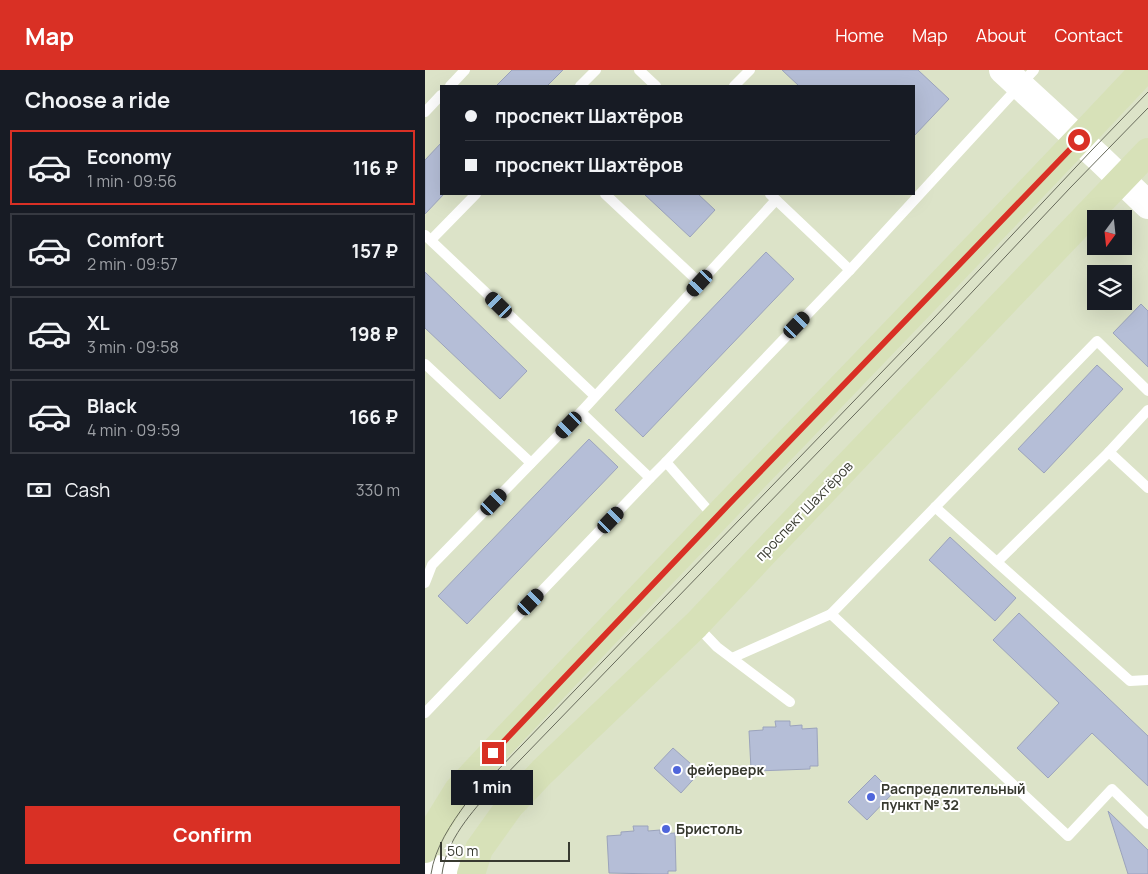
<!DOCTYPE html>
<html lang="en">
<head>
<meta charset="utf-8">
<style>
  body { margin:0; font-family:Manrope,sans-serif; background:#20242c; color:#f1f3f6; height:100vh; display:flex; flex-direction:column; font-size:19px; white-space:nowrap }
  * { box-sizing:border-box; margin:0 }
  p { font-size:16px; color:#9ea1a6 }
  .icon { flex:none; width:28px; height:28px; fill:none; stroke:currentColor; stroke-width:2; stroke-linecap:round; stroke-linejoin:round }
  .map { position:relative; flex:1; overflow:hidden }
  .drawer { display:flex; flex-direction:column; background:#171b24; width:425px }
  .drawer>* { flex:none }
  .guide { position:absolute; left:15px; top:15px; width:475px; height:110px; border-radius:0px; box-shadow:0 5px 20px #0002; display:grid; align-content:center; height:110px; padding:0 25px; background:#171b24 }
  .needle { width:32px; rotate:195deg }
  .fabs { position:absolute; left:662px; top:140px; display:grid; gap:10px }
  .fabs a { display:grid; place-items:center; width:45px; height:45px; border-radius:0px; background:#171b24; box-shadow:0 5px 20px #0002; font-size:25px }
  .scale { position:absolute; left:15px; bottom:12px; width:130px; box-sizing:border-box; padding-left:5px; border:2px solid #383a30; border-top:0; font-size:14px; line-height:18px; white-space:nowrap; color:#383a30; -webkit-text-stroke:4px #fff; paint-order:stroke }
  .end { position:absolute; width:22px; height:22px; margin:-11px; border:6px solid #d93025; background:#fff; box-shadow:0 0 0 2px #fff }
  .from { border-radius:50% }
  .bubble { position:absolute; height:35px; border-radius:0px; background:#171b24; box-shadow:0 5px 20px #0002; font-size:16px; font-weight:700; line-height:35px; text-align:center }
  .car { position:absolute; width:15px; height:30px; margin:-15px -8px; border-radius:6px; box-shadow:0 0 4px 1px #0007; background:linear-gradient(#222 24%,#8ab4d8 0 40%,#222 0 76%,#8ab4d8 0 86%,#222 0) }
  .guide b { display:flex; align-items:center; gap:18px; height:48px; font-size:19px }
  .guide b+b { border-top:1px solid #363941 }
  .guide i { width:12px; height:12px; background:#f1f3f6 }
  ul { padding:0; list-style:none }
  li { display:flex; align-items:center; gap:15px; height:75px; margin:0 10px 8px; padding:0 15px; border:2px solid #363941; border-radius:0px }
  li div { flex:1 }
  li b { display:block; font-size:19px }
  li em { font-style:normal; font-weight:700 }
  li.selected { border-color:#d93025 }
  li>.icon { width:45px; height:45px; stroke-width:1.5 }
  h2 { padding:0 25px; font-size:22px; line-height:60px }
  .pay { display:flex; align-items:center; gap:12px; height:55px; padding:0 25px; font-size:19px }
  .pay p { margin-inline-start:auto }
  .button { display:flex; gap:10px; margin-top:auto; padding:10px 25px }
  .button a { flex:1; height:58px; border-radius:0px; background:#d93025; color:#fff; font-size:20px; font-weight:700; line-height:58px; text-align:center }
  header { display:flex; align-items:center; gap:30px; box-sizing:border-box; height:70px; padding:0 25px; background:#d93025; color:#fff }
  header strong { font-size:24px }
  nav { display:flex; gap:28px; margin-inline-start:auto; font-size:18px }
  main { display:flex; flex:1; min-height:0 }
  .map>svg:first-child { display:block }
</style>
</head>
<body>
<header>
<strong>Map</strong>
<nav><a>Home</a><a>Map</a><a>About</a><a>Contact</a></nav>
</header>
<main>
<section class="drawer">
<h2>Choose a ride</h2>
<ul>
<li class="selected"><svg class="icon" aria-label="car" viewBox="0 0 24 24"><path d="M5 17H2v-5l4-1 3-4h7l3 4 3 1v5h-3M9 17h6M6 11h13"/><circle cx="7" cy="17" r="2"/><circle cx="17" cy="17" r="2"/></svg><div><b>Economy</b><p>1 min · 09:56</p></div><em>116 ₽</em></li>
<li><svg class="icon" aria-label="car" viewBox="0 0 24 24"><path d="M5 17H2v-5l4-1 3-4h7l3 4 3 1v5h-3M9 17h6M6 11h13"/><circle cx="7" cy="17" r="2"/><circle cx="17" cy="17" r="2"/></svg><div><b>Comfort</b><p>2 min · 09:57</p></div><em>157 ₽</em></li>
<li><svg class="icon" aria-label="car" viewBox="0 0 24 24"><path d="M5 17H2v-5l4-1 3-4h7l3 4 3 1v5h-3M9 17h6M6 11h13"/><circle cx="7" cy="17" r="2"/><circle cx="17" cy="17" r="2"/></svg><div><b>XL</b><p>3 min · 09:58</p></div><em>198 ₽</em></li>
<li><svg class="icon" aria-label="car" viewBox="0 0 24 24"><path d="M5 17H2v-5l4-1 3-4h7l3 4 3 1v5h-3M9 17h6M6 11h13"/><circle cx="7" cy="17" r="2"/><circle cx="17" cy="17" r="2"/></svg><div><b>Black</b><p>4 min · 09:59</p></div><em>166 ₽</em></li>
</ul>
<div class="pay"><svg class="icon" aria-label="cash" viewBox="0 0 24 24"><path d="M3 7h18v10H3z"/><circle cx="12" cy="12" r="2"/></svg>Cash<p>330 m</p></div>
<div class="button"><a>Confirm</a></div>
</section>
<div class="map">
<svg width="723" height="804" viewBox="0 0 723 804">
  <rect width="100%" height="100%" fill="#dce3c8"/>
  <g fill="#b5bed7" stroke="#9ba3bc">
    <path d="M 87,0 L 138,0 L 122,16 L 71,16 Z"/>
    <path d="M 357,0 L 493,0 L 524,29 L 489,66 L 489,16 L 374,16 Z"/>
    <path d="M 16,73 L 16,124 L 19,124 L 0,144 L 0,90 Z"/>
    <path d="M 219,124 L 273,124 L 290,140 L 265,167 Z"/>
    <path d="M 341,182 L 369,209 L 218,367 L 190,340 Z"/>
    <path d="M 0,202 L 102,301 L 75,329 L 0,258 Z"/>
    <path d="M 716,234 L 723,241 L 723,297 L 688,263 Z"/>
    <path d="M 672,295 L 698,319 L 619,403 L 593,379 Z"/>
    <path d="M 164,369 L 193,397 L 42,554 L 13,526 Z"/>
    <path d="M 525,467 L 591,528 L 570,551 L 504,490 Z"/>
    <path d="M 594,543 L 723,666 L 723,716 L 667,663 L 623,708 L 592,678 L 634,633 L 568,570 Z"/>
    <path d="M 350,651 L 365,651 L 365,656 L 377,655 L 377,659 L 392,658 L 393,696 L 385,696 L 385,699 L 331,701 L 331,698 L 326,699 L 324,661 L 338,660 L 338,657 L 351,657 Z"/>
    <path d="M 248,678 L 275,702 L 256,723 L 229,698 Z"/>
    <path d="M 450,705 L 468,723 L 442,750 L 423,732 Z"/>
    <path d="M 683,741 L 723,780 L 723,804 L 703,804 Z"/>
    <path d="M 208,756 L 223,756 L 223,761 L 235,760 L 235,764 L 250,763 L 251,801 L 243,801 L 243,804 L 231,804 L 184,803 L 182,766 L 196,765 L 196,762 L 209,761 Z"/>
  </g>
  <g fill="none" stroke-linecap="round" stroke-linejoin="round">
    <g stroke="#fff" stroke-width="10">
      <path d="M 214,0 L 231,16"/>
      <path d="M 25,16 L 40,0"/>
      <path d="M 155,16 L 171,0"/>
      <path d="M 309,16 L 325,0"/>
      <path d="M 0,42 L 16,25"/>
      <path d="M 180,124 L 275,213"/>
      <path d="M 0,165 L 170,326"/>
      <path d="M 6,170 L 51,124"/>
      <path d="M 425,200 L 609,0"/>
      <path d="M 0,294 L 106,393"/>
      <path d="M 156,342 L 225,408 L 241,392 L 290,448"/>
      <path d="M 684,382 L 723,418"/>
      <path d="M 241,392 L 425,200 L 345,124"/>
      <path d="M 510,437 L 705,611 L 723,610"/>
      <path d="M 572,492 L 684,382 L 723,340"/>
      <path d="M 0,513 L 7,495 L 156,342 L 351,130"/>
      <path d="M 406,544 L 672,271 L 723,321"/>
      <path d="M 272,556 L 292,577 L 365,632"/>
      <path d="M 307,588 L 406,544 L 643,766 L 687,719 L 723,754"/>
      <path d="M 0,643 L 225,408"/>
    </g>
    <path stroke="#fff" stroke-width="21" d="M 0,793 L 46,803"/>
    <path stroke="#fff" stroke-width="28" d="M 578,0 L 674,88 L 723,135"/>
    <g stroke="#d7e1b8" stroke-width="28">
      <path d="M 0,779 L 7,762 L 33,720 C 259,477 492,242 719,0"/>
      <path d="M 46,804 L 54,779 L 84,737 L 117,702 L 271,555 L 339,483 L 723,82"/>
    </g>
    <g stroke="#676a5b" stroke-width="1">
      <path d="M 6,804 C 10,777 26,754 42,732 L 509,248 L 666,81 L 723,22"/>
      <path d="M 17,804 C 21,770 47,742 69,717 L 518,253 L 645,118 L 723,38"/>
    </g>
  </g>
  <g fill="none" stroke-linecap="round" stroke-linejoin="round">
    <path stroke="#d93025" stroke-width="6" d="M 68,683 L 304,434 L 654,70"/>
  </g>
  <g fill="#4f66db" stroke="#fff" stroke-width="2">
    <circle cx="252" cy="700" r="5"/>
    <circle cx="446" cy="727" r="5"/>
    <circle cx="241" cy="759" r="5"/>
  </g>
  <g text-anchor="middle" stroke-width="4" stroke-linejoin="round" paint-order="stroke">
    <g font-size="14" fill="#383a30" stroke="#fff">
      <text transform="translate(379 441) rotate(-46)" y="5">проспект Шахтёров</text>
    </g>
    <g font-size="14" font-weight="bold" fill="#383a30" stroke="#fff" text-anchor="start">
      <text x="262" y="705">фейерверк</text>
      <text x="456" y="724">Распределительный<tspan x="456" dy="16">пункт № 32</tspan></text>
      <text x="251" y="764">Бристоль</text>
    </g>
  </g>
</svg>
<div class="fabs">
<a><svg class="needle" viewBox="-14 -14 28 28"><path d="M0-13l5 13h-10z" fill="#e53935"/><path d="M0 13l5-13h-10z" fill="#9ea1a6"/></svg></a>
<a><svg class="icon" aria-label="layers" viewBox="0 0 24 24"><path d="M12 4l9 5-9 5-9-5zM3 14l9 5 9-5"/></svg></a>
</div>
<div class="scale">50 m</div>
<i class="end from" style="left:654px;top:70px"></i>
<i class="end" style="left:68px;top:683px"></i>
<div class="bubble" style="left:26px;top:700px;width:82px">1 min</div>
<i class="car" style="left:275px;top:213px;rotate:223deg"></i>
<i class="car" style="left:74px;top:235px;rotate:314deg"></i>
<i class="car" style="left:372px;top:255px;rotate:44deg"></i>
<i class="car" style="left:144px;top:355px;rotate:224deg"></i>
<i class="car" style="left:69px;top:432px;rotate:44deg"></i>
<i class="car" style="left:186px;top:450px;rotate:44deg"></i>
<i class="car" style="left:106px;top:532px;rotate:44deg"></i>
<div class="guide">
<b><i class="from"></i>проспект Шахтёров</b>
<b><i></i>проспект Шахтёров</b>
</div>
</div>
</main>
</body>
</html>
